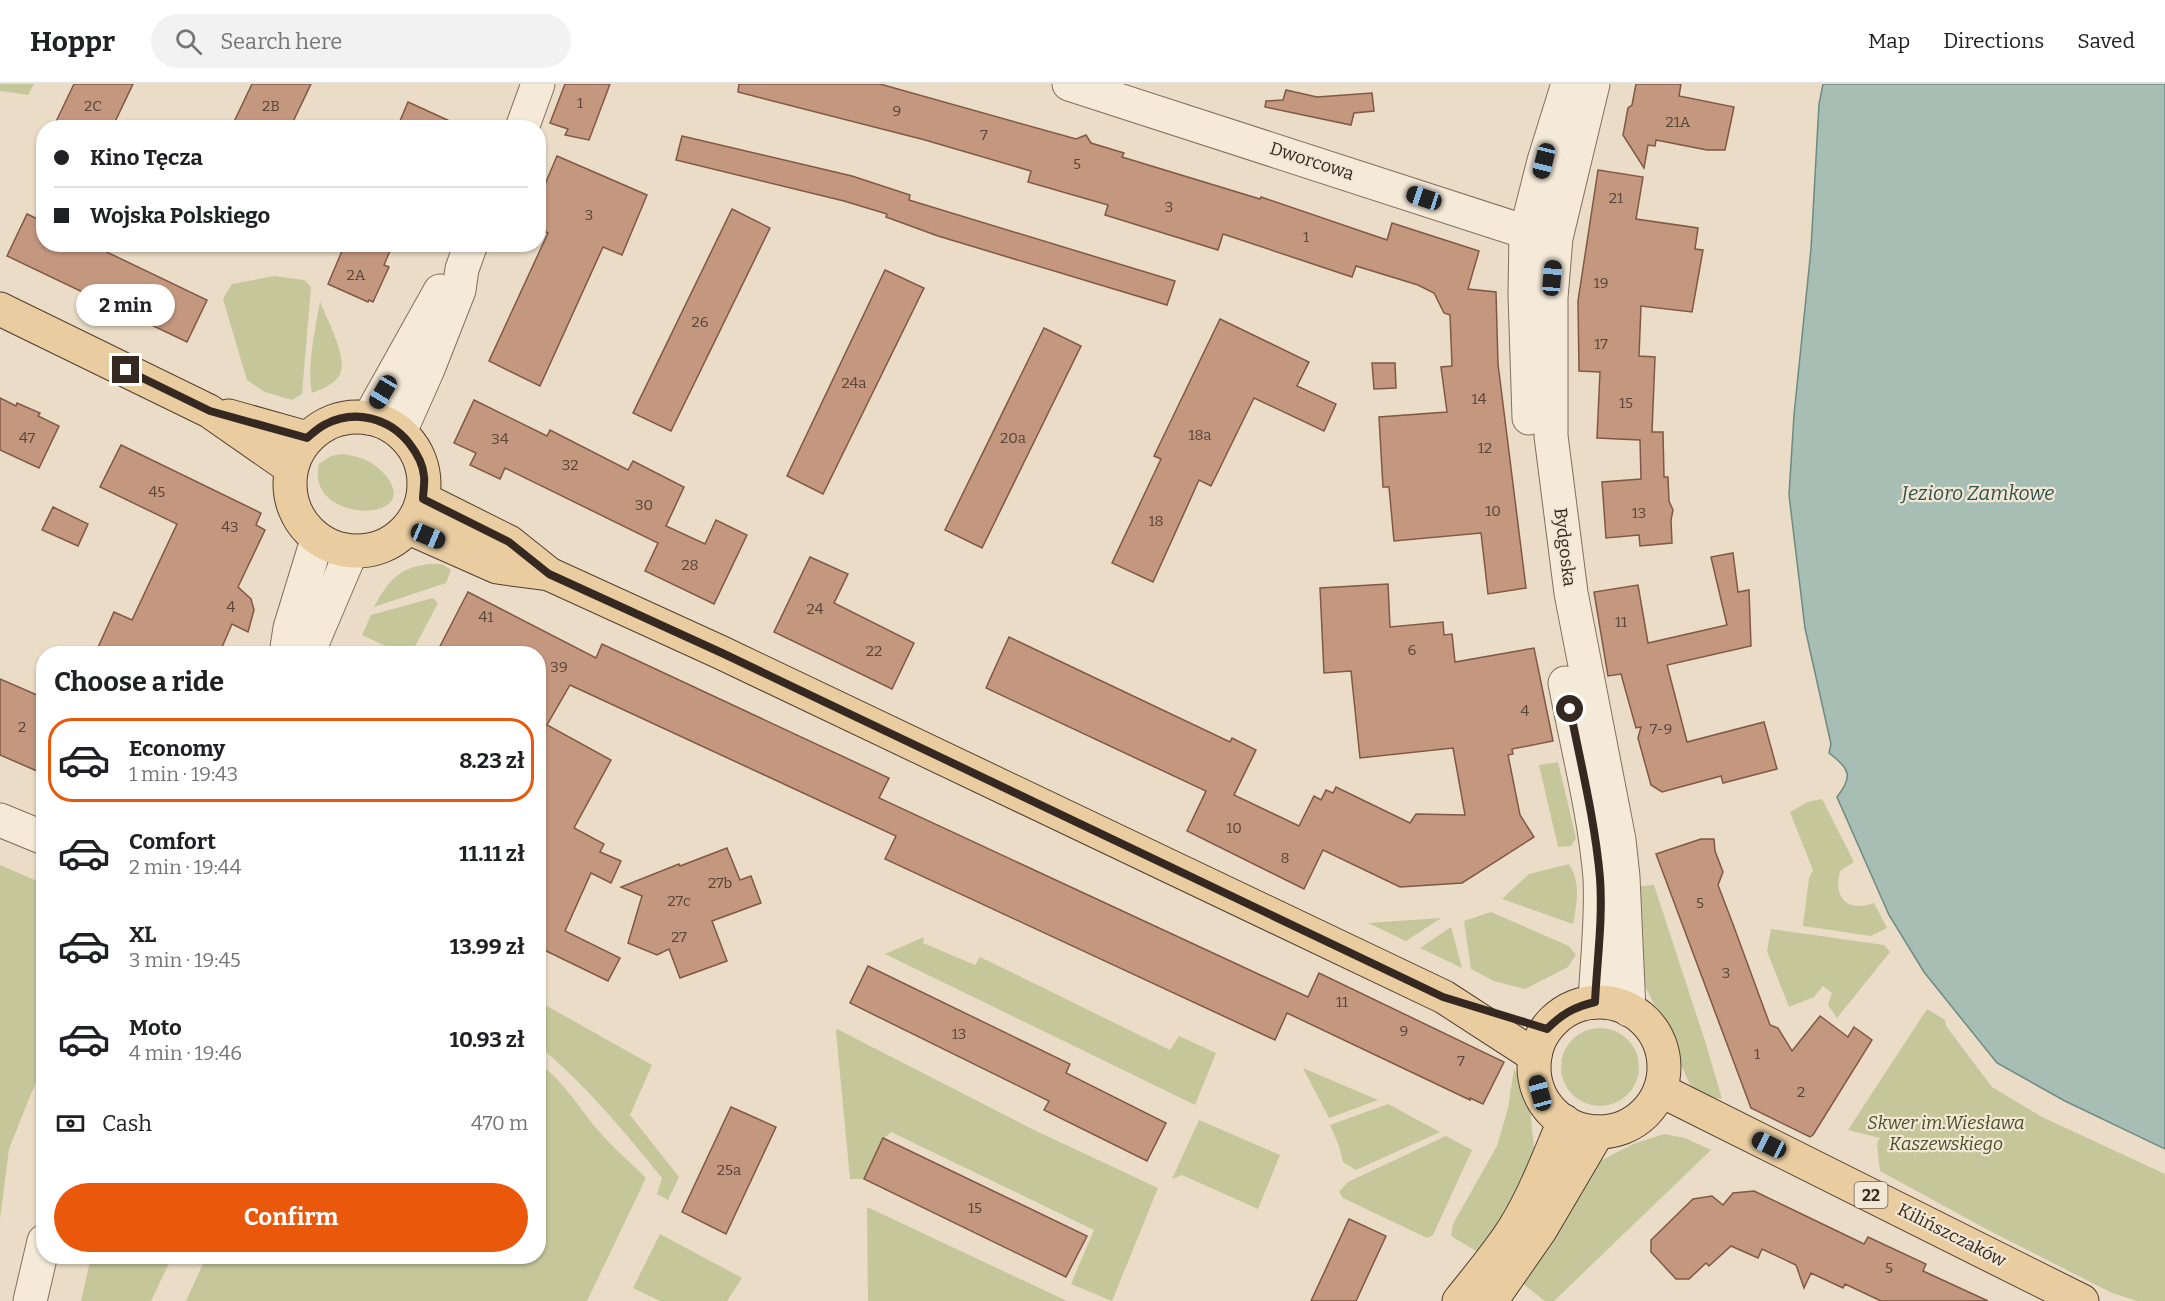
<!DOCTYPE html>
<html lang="en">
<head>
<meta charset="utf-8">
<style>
  body { margin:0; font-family:Bitter,serif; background:#f2f2f2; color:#202124; height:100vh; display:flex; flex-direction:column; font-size:22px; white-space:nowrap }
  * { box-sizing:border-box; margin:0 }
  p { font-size:20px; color:#757577 }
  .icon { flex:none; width:33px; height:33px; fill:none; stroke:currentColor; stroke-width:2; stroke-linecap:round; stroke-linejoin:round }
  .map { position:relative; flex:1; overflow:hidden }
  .details { position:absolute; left:36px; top:562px; width:510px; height:618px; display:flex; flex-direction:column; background:#fff; border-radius:24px; box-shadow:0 2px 4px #0004 }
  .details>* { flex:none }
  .top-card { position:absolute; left:36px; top:36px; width:510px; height:132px; border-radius:24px; box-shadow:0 2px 4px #0004; display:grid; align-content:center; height:132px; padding:0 18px; background:#fff }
  .end { position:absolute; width:27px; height:27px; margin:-14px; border:8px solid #352820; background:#fff; box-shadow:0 0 0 3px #fff }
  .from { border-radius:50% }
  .bubble { position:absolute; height:42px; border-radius:21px; background:#fff; box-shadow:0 2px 4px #0004; font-size:20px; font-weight:700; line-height:42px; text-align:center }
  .car { position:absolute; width:18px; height:36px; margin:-18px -9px; border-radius:8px; box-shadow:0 0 4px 2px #0007; background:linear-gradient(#222 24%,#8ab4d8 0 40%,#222 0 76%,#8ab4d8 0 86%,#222 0) }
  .top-card b { display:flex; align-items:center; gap:21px; height:57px; font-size:22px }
  .top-card b+b { border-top:2px solid #e0e0e0 }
  .top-card i { width:15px; height:15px; background:#202124 }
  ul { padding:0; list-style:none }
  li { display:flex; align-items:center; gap:18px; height:84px; margin:0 12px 9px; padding:0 6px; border:3px solid transparent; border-radius:24px }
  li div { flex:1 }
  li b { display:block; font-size:22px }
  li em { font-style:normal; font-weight:700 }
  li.current { border-color:#ea580c }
  li>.icon { width:54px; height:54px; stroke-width:1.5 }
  h2 { padding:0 18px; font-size:27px; line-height:72px }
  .pay { display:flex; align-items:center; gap:15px; height:66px; padding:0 18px; font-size:22px }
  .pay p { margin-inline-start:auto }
  .cta { display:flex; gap:12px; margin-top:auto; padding:12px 18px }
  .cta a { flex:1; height:69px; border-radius:36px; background:#ea580c; color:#fff; font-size:24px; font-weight:700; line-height:69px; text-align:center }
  header { display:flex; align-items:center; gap:36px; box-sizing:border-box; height:84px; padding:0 30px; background:#fff; border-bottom:2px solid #e0e0e0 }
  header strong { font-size:28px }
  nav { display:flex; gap:33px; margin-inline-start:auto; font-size:21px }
  .search { width:420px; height:54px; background:#f2f2f2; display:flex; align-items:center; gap:15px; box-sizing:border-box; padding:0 21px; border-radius:33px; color:#757577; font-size:22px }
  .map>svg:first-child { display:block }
</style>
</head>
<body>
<header>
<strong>Hoppr</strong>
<div class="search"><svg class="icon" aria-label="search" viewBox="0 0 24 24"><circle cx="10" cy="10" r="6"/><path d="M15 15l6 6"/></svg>Search here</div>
<nav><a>Map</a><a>Directions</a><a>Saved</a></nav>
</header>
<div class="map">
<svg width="2165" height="1217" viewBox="0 0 2165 1217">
  <rect width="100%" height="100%" fill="#eadcc6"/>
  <g fill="#c5c79b">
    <path d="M 0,0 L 34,0 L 28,11 L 0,7 Z"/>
    <path d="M 274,192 L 304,196 L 311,203 L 302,310 L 292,316 L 265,308 L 247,296 L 223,215 L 232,200 Z"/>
    <path d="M 320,217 C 326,234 350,276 339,292 C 333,301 321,305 312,309 C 307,280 315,247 320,217 Z"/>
    <path d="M 342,370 C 360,372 374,377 386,392 C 425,440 304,440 319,380 L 331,372 Z"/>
    <path d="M 430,480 L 442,480 L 451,486 L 446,499 L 374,523 C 388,497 399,483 430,480 Z"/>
    <path d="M 433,514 L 438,519 L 411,570 L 403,570 L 362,551 L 371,531 Z"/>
    <path d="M 1558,678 L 1576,754 L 1571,762 L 1558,763 L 1539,681 Z"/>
    <path d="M 1822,715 L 1854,778 L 1840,787 C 1833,813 1847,829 1874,819 L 1887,844 L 1871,852 L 1803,842 L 1809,794 L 1813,786 L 1790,728 L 1808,718 Z"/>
    <path d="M 1569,780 C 1581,799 1577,819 1573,840 L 1502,815 L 1529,790 Z"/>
    <path d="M 0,781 L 44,800 L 43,980 L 9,1065 L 0,1135 Z"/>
    <path d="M 1654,801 L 1706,960 L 1722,1015 L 1700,1011 L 1689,999 L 1666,944 L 1644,900 L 1637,855 L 1632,803 Z"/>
    <path d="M 1491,828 L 1569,862 L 1576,871 L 1568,883 L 1525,905 L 1494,897 L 1471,885 L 1464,837 Z"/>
    <path d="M 1441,834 L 1406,857 L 1368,839 Z"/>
    <path d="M 1451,843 L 1462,884 L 1420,864 Z"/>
    <path d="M 1771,845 L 1884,861 L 1890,868 L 1837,934 L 1828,921 L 1832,909 L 1823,902 L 1814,913 L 1789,923 L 1767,867 Z"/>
    <path d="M 924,853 L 923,859 L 975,881 L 980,873 L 1170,966 L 1179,952 L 1216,969 L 1195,1021 L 885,870 Z"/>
    <path d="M 538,917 L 652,981 L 630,1031 L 679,1093 L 668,1116 L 657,1110 L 662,1094 C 624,1047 585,1000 539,962 Z"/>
    <path d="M 1927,925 L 1945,936 L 1946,942 L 1992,1003 L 2042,1033 L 2165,1090 L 2165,1217 L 2137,1217 L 2112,1209 L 1988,1146 L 1880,1087 L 1877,1059 L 1880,1054 L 1848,1046 Z"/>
    <circle cx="1600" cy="983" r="39"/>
    <path d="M 837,945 L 1032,1045 L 1158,1104 L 1112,1217 L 1071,1200 L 1094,1146 L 891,1048 L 883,1055 L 864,1095 L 850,1095 L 836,948 Z"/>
    <path d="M 539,979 C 559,994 573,1014 588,1034 C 604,1056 627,1075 646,1094 L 587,1217 L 186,1217 L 206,1173 L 538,1173 Z"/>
    <path d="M 1303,984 L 1378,1016 L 1329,1034 Z"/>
    <path d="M 1514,985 L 1528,1007 L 1535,1073 L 1483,1171 L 1451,1152 L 1453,1140 L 1497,1062 L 1508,1024 Z"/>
    <path d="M 1388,1020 L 1440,1048 L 1356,1086 L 1343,1078 L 1339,1062 L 1330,1041 Z"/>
    <path d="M 1199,1036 L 1280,1071 L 1258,1125 L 1182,1091 L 1172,1095 Z"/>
    <path d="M 1664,1050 L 1685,1054 L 1711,1066 L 1554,1217 L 1545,1217 L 1519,1197 L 1596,1079 L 1633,1060 Z"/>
    <path d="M 1446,1052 L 1472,1066 L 1433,1151 L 1427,1154 L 1343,1114 L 1339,1108 L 1348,1098 Z"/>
    <path d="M 867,1123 L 1067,1217 L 868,1217 Z"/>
    <path d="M 660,1150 L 742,1194 L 727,1217 L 660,1217 L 633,1204 Z"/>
    <path d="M 91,1173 L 172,1173 L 151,1217 L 81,1217 Z"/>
  </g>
  <path fill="#a7beb5" stroke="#6e8b82" stroke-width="1.5" d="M 1823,0 L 2165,0 L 2165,1065 L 2065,1017 L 1997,979 L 1924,888 L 1889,831 L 1837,713 C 1854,692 1849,684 1829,669 L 1831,660 L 1805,544 L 1789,411 L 1794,331 L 1811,165 L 1819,20 Z"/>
  <g fill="#c4977f" stroke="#805845" stroke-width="1.5">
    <path d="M 74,0 L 133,0 L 112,44 L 53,44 Z"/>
    <path d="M 252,0 L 311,0 L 290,44 L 231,44 Z"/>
    <path d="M 565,0 L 610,0 L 589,56 L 565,51 L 568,45 L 550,39 Z"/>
    <path d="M 739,0 L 880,0 L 1076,55 L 1086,51 L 1091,59 L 1124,69 L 1122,73 L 1260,115 L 1261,113 L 1387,156 L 1392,139 L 1479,167 L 1468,205 L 1496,208 L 1498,280 L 1526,504 L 1488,510 L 1481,449 L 1394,457 L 1389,403 L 1383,403 L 1379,333 L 1447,328 L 1441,283 L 1452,282 L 1450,231 L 1444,229 L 1434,209 L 1418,201 L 1356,182 L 1352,193 L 1223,150 L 1218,166 L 1105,131 L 1108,121 L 1028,98 L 1031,87 L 925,56 L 738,8 Z"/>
    <path d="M 1636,0 L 1681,0 L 1679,12 L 1734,23 L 1725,66 L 1707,66 L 1656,56 L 1655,62 L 1648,61 L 1644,84 L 1623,51 L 1628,24 L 1632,21 Z"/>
    <path d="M 1286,6 L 1317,13 L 1372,9 L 1374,27 L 1354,29 L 1351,41 L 1265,23 L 1266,17 L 1283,16 Z"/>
    <path d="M 408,18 L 465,44 L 397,44 Z"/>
    <path d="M 682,52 L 852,92 L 910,111 L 909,116 L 1175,197 L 1167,221 L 938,152 L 886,133 L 887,130 L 844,117 L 676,76 Z"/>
    <path d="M 557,72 L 647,111 L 622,171 L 603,163 L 540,302 L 489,277 L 548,149 L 538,145 L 538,117 Z"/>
    <path d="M 1598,86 L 1643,93 L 1636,135 L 1698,144 L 1695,165 L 1703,166 L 1692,228 L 1641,222 L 1639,272 L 1655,273 L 1652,348 L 1663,348 L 1664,393 L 1668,393 L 1669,417 L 1673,426 L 1671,436 L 1672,459 L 1640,462 L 1639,451 L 1606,454 L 1602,398 L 1641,395 L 1640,356 L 1597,354 L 1600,288 L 1579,287 L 1578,217 Z"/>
    <path d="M 732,125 L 770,144 L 671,347 L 633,329 Z"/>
    <path d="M 27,130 L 44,138 L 44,160 L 90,160 L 207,216 L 187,258 L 7,172 Z"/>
    <path d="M 345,160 L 393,160 L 384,181 L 389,183 L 373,218 L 369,216 L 368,218 L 328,200 Z"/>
    <path d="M 885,186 L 924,204 L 823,410 L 787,392 Z"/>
    <path d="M 1220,235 L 1309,278 L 1297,302 L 1336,320 L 1324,347 L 1254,314 L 1211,402 L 1199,396 L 1153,498 L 1112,479 L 1161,375 L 1154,372 Z"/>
    <path d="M 1044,244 L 1081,262 L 982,464 L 945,446 Z"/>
    <path d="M 1372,279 L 1395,279 L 1396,304 L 1374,305 Z"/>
    <path d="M 0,314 L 16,322 L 17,319 L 40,329 L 38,332 L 59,342 L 39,384 L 0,366 Z"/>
    <path d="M 474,316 L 547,352 L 550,346 L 628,386 L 633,377 L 684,403 L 666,442 L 705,460 L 716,436 L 747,451 L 714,520 L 645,487 L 658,459 L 505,384 L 500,395 L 470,381 L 476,369 L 454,359 Z"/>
    <path d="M 121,361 L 261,429 L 256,441 L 265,446 L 238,503 L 251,515 L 254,526 L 248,548 L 232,540 L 219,570 L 95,570 L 114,528 L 132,536 L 177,440 L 100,403 Z"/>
    <path d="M 53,423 L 88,440 L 78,462 L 42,446 Z"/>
    <path d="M 1733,469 L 1738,508 L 1749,506 L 1751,562 L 1667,581 L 1687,658 L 1764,638 L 1777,685 L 1723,699 L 1721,692 L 1662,708 L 1651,701 L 1638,654 L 1641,643 L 1636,644 L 1621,590 L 1608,592 L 1594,508 L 1638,501 L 1648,559 L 1727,541 L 1711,473 Z"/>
    <path d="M 810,473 L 848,490 L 834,519 L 914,559 L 892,605 L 774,548 Z"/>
    <path d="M 1388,500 L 1390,543 L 1443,538 L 1444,551 L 1452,550 L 1455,578 L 1534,564 L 1553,657 L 1512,665 L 1513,670 L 1508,671 L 1520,731 L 1534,753 L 1462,799 L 1400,803 L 1323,766 L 1304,805 L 1187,747 L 1206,707 L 986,604 L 1009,553 L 1230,658 L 1232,654 L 1256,666 L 1234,711 L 1299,742 L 1314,712 L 1321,716 L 1326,706 L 1333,709 L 1336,703 L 1410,739 L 1416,730 L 1465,731 L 1453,664 L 1360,674 L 1351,587 L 1324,589 L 1320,504 Z"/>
    <path d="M 468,508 L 596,574 L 602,560 L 889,694 L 879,714 L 1308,913 L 1319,889 L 1504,978 L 1483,1020 L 1470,1014 L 1470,1016 L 1287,929 L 1275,956 L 885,775 L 896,752 L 570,601 L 547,641 L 611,676 L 574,744 L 604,760 L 600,768 L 621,777 L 611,799 L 591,789 L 565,847 L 620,874 L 608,897 L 538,863 L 538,570 L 436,570 Z"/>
    <path d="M 0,595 L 44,614 L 44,690 L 0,671 Z"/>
    <path d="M 1701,755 L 1714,755 L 1715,767 L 1723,788 L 1718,801 L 1734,843 L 1770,941 L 1778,944 L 1792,967 L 1820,932 L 1848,953 L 1854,943 L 1872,956 L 1813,1051 L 1810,1053 L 1751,1024 L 1656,770 Z"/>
    <path d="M 727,764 L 740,796 L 751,792 L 761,819 L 712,837 L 727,877 L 680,894 L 669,865 L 657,871 L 628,859 L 642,812 L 621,803 L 679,780 L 680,782 Z"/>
    <path d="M 868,882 L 1070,980 L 1066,989 L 1166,1039 L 1147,1077 L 1044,1026 L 1049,1017 L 850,919 Z"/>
    <path d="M 731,1023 L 776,1043 L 726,1150 L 682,1128 Z"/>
    <path d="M 883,1054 L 1087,1152 L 1066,1193 L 864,1095 Z"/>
    <path d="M 1754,1107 L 1864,1160 L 1868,1153 L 1926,1180 L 1923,1187 L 1988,1217 L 1881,1217 L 1845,1200 L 1843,1204 L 1811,1189 L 1804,1204 L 1796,1181 L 1762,1165 L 1758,1174 L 1731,1162 L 1709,1182 L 1706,1179 L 1689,1195 L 1676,1195 L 1651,1168 L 1651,1156 L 1693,1115 L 1712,1112 L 1723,1121 L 1733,1109 Z"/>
    <path d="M 1349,1135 L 1386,1152 L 1356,1217 L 1311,1217 Z"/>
  </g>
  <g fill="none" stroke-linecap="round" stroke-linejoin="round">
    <defs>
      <g id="minor">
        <path d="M 1069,0 L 1526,148 L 1548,153"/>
        <path d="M 1593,0 L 1556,154 L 1551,214 L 1551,352 L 1571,509 L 1619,756 L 1623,793 L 1629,926"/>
        <path d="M 522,44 L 538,0"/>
        <path d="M 369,334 L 440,207"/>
        <path d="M 1529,334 L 1525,211 L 1526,148 L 1544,77 L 1568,0"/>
        <path d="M 400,348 L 428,285 L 459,206 L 462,185 L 471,160"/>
        <path d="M 286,570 L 290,544 L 317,456"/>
        <path d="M 301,570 L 314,555 L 351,468"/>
        <path d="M 1565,599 C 1577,662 1595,731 1600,794 C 1602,836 1597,877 1595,918"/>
        <path d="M 0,736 L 44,754"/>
        <path d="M 30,1217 L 44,1157"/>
      </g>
      <g id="major">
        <path d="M 0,225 L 209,327 L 291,384"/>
        <path d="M 229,332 L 307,354"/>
        <circle cx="357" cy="400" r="67"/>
        <path d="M 423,415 L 509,458 L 549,490 L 722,569 L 1444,913 L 1535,972"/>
        <path d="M 409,444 L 497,483 L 549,490"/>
        <circle cx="1599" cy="983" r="65"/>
        <path d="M 1660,1006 L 2082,1217"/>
        <path d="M 1459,1217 C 1478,1193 1499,1169 1515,1143 C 1535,1110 1549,1073 1564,1037"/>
        <path d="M 1491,1217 L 1541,1145 L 1598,1048"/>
      </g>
    </defs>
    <use href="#minor" stroke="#836f5d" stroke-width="35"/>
    <use href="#major" stroke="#513e31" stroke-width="35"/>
    <use href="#minor" stroke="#f5ead8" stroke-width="33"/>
    <use href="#major" stroke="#e9cda1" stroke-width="33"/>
  </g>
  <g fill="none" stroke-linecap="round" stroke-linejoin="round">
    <path stroke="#352820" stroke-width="8" d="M 126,286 L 210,327 L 307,354 C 313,349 319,343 326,340 C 355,325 389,334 409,359 C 416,368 423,380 424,392 C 425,399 423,408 423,415 L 509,458 L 549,490 L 722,569 L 1443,913 L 1547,945 C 1562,930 1574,923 1595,918 C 1597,877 1603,835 1600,794 C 1595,737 1581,681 1570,625"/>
  </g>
  <g text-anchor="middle" stroke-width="4.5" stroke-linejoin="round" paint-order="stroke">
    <g font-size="15" fill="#594438">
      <text x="580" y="24">1</text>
      <text x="93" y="27">2C</text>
      <text x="271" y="27">2B</text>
      <text x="897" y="32">9</text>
      <text x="1678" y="43">21A</text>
      <text x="984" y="56">7</text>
      <text x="1077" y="85">5</text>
      <text x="1616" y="119">21</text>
      <text x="1169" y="128">3</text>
      <text x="589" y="136">3</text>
      <text x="1306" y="158">1</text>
      <text x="356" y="196">2A</text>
      <text x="1601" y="204">19</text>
      <text x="700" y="243">26</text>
      <text x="1601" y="265">17</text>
      <text x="854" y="304">24a</text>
      <text x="1479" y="320">14</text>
      <text x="1626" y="324">15</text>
      <text x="1200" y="356">18a</text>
      <text x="27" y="359">47</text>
      <text x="1013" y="359">20a</text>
      <text x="500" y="360">34</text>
      <text x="1485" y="369">12</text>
      <text x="570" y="386">32</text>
      <text x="157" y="413">45</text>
      <text x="644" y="426">30</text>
      <text x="1493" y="432">10</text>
      <text x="1639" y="434">13</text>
      <text x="1156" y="442">18</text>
      <text x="230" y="448">43</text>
      <text x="690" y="486">28</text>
      <text x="231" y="528">4</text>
      <text x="815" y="530">24</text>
      <text x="486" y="538">41</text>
      <text x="1621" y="543">11</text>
      <text x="1412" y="571">6</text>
      <text x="874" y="572">22</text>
      <text x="559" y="588">39</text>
      <text x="1525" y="632">4</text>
      <text x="22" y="648">2</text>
      <text x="1661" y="650">7-9</text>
      <text x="1234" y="749">10</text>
      <text x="1285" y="779">8</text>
      <text x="720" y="804">27b</text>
      <text x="679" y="822">27c</text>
      <text x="1700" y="824">5</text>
      <text x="679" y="858">27</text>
      <text x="1726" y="894">3</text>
      <text x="1342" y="923">11</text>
      <text x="1404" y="952">9</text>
      <text x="959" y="955">13</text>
      <text x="1757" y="975">1</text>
      <text x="1461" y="982">7</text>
      <text x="1801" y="1013">2</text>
      <text x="729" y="1091">25a</text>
      <text x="975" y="1129">15</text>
      <text x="1889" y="1189">5</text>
    </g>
    <rect fill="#f2e7d4" stroke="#6e6156" stroke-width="1.5" x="1854.5" y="1098" width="33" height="26" rx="4.5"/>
    <g font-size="16" font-weight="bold" fill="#352820">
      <text x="1871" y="1117">22</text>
    </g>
    <g font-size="18" fill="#352820" stroke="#f2e7d4">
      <text transform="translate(1312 77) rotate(18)" y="6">Dworcowa</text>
      <text transform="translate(1565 463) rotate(83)" y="6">Bydgoska</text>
      <text transform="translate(1952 1151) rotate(27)" y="6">Kilińszczaków</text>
    </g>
    <g font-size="18" font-style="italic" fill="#484f28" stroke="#f2e7d4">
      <text x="1946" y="1045">Skwer im.Wiesława<tspan x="1946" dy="21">Kaszewskiego</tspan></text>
    </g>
    <g font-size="20" font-style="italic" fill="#30534e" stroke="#f2e7d4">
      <text x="1978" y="416">Jezioro Zamkowe</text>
    </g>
  </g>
</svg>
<i class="end from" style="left:1570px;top:625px"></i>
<i class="end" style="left:126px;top:286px"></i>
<div class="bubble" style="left:76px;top:200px;width:99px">2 min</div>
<i class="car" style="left:1544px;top:77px;rotate:194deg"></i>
<i class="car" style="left:1424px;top:114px;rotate:288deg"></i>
<i class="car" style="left:1552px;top:194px;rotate:5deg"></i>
<i class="car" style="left:383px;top:308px;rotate:211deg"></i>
<i class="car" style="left:428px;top:452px;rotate:113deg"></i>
<i class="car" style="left:1540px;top:1009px;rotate:345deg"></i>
<i class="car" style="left:1769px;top:1061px;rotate:296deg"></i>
<div class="top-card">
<b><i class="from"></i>Kino Tęcza</b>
<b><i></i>Wojska Polskiego</b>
</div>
<section class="details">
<h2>Choose a ride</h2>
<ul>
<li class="current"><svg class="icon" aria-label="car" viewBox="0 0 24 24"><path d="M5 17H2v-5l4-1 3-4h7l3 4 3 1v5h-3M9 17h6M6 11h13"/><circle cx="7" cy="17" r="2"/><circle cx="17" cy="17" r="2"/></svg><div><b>Economy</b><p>1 min · 19:43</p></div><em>8.23 zł</em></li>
<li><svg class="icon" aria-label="car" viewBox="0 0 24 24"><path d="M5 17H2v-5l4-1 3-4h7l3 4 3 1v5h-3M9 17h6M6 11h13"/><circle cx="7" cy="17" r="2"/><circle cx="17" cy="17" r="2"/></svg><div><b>Comfort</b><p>2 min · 19:44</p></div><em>11.11 zł</em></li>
<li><svg class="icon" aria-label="car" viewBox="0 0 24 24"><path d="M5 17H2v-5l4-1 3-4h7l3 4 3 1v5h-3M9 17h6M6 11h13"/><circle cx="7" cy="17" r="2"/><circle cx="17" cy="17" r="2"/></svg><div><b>XL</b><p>3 min · 19:45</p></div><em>13.99 zł</em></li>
<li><svg class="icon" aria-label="car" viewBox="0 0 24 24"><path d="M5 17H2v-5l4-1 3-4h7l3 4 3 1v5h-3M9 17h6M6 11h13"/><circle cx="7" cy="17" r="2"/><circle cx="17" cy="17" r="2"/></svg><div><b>Moto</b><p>4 min · 19:46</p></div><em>10.93 zł</em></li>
</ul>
<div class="pay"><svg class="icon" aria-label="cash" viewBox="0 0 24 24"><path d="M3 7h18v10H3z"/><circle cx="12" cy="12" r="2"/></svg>Cash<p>470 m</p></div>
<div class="cta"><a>Confirm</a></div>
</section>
</div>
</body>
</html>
